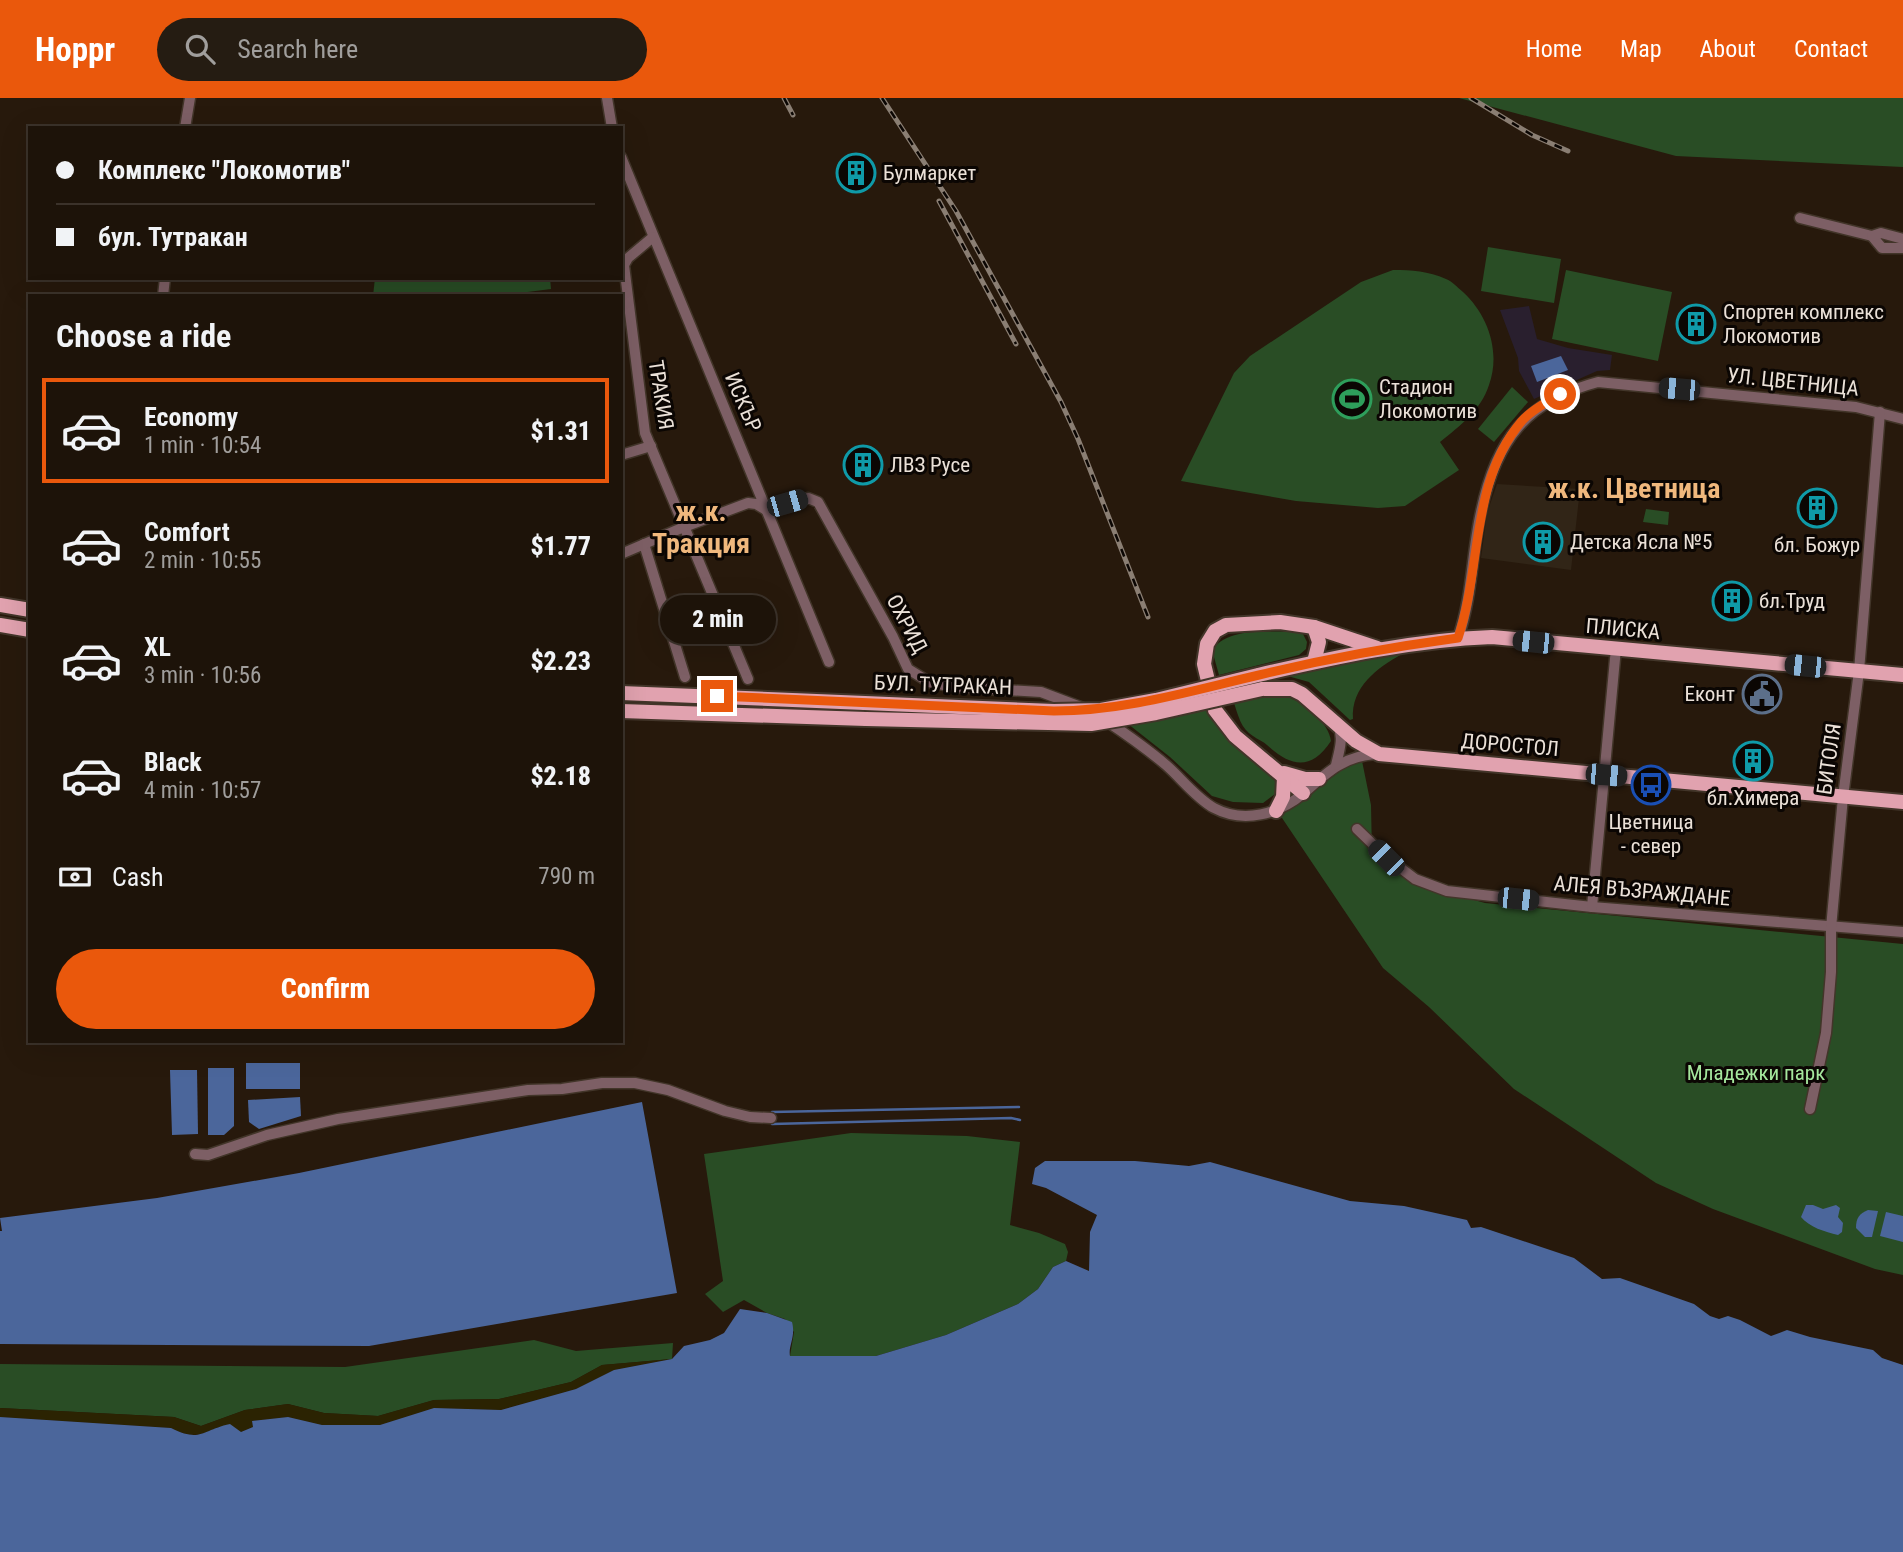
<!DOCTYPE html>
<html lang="en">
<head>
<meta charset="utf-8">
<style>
  body { margin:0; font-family:"Roboto Condensed",sans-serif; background:#251c12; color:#f1f3f6; height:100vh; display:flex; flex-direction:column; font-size:26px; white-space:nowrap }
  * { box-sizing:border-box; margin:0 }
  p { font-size:23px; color:#a09e9c }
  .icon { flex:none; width:38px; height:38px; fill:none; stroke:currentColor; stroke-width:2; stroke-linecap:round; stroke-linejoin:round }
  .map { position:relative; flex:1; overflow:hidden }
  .drawer { position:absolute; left:28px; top:196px; width:595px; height:749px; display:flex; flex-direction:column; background:#1d1309; border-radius:0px; box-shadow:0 7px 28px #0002,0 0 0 2px #3b322a }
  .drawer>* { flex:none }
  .banner { position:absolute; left:28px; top:28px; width:595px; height:154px; border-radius:0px; box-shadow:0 7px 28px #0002,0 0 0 2px #3b322a; display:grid; align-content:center; height:154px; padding:0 28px; background:#1d1309 }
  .end { position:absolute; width:32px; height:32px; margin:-16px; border:9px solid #ea580c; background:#fff; box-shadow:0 0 0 4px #fff }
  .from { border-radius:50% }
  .bubble { position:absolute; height:49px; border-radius:24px; background:#1d1309; box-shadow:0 7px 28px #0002,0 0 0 2px #3b322a; font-size:23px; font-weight:800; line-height:49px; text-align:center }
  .car { position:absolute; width:21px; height:42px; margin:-21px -10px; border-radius:9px; box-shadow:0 0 5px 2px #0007; background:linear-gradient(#222 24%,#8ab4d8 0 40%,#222 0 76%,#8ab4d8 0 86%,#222 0) }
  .banner b { display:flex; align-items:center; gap:24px; height:66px; font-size:26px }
  .banner b+b { border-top:2px solid #3b322a }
  .banner i { width:18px; height:18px; background:#f1f3f6 }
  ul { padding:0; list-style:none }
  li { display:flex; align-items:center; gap:21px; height:105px; margin:0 14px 10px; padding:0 14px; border:4px solid transparent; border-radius:0px }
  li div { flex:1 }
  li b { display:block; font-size:26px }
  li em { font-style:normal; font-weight:800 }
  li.active { border-color:#ea580c }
  li>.icon { width:63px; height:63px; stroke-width:1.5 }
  h2 { padding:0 28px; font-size:32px; line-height:84px }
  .pay { display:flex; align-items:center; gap:18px; height:77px; padding:0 28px; font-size:26px }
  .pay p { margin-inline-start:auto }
  .cta { display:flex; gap:14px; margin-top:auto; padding:14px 28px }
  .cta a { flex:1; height:80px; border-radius:42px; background:#ea580c; color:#fff; font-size:28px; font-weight:800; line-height:80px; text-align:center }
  header { display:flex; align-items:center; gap:42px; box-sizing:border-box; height:98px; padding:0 35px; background:#ea580c; color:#fff }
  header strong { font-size:33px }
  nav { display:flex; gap:38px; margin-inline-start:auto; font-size:24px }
  .search { width:490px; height:63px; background:#251c12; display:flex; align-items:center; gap:18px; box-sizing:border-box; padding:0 24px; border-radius:38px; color:#a09e9c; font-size:26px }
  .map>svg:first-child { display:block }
</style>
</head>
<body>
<header>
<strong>Hoppr</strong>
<div class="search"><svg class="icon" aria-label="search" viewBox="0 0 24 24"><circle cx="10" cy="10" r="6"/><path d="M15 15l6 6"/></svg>Search here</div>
<nav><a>Home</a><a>Map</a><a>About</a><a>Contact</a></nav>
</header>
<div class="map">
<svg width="1903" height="1454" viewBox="0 0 1903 1454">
  <rect width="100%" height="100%" fill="#27190c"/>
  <path fill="#291f2e" d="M 1529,208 L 1537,241 L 1568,250 L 1612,257 L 1610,272 L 1597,273 L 1534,301 L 1519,273 L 1518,260 L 1500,212 Z"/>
  <path fill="#312517" d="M 1497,386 L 1580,391 L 1571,472 L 1481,460 L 1487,415 Z"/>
  <g fill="#294d25">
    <path d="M 1459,0 L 1903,0 L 1903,69 L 1676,58 Z"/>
    <path d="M 1488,149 L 1561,161 L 1554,205 L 1481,193 Z"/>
    <path d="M 1393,172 C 1412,172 1428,173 1446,181 C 1452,183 1457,189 1463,194 C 1488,217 1501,254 1489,287 C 1481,312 1460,328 1440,344 L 1459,372 L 1405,408 L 1378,410 L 1296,403 L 1181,383 L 1234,275 L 1250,258 L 1361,184 Z"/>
    <path d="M 1566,172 L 1672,194 L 1658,263 L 1552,241 Z"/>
    <path d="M 375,180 L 550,180 L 551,191 L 495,198 L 373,198 Z"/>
    <path d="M 1512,289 L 1528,304 L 1494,344 L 1478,331 Z"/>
    <path d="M 1646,411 L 1669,414 L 1668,427 L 1643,424 Z"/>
    <path d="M 1295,533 L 1303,536 L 1307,544 L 1306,551 L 1299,557 L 1219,577 L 1212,552 C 1229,528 1268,535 1295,533 Z"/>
    <path d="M 1395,554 L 1402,556 C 1377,570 1351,589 1353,621 L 1350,622 L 1309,584 L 1284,577 Z"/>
    <path d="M 1263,597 C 1270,597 1279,596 1286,598 C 1304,605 1329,624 1331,643 C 1311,673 1291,669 1267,647 C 1263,643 1258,642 1253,638 C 1241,631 1238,617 1234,605 Z"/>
    <path d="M 1208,608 C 1222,641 1245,658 1276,677 L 1275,696 L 1263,705 L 1233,704 L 1212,698 L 1170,659 L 1123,622 Z"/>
    <path d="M 1361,658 L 1371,707 L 1372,756 L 1413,785 L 1485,805 L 1903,846 L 1903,1177 L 1875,1171 L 1713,1111 L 1656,1085 L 1514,991 L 1429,909 L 1383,870 L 1280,717 Z"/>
    <path d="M 851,1035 L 967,1038 L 1020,1044 L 1010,1127 L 1039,1135 L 1065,1146 L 1068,1154 L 1066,1163 L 1053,1169 L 1038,1191 L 1018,1206 L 946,1237 L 876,1258 L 790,1258 L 794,1234 L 785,1221 L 767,1215 L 744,1202 L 723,1214 L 705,1196 L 723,1183 L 704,1056 Z"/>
    <path d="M 534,1242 L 576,1253 L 673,1245 L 672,1261 L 602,1267 L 571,1284 L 499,1301 L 434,1302 L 378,1318 L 324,1315 L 288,1306 L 245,1312 L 201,1328 L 174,1319 L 0,1310 L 0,1266 L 345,1269 Z"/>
  </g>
  <path fill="#2b2302" d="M 672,1261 L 614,1272 L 576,1291 L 500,1312 L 434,1310 L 380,1327 L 322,1327 L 288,1319 L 252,1323 L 253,1329 L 241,1334 L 218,1329 C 200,1339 189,1339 171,1330 L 0,1319 L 0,1310 L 174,1319 L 201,1328 L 245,1312 L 288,1306 L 324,1315 L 378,1318 L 434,1302 L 499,1301 L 571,1284 L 602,1267 Z"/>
  <g fill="#4b669b">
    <path d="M 1561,258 L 1568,272 L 1537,284 L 1531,268 Z"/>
    <rect x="246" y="965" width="54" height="26"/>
    <path d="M 208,970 L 234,970 L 234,1028 L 224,1037 L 208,1037 Z"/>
    <path d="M 170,972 L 197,972 L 198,1036 L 172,1037 Z"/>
    <path d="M 300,999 L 301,1018 L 259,1031 L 249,1024 L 248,1002 Z"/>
    <path d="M 642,1004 L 677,1195 L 369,1248 L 0,1246 L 0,1133 L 2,1133 L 0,1120 L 157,1100 L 299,1075 Z"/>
    <path d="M 1045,1063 L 1135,1063 L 1189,1068 L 1210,1064 L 1350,1103 L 1404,1108 L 1467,1122 L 1471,1130 L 1481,1129 L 1574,1160 L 1602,1181 L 1620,1180 L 1694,1206 L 1710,1218 L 1719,1221 L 1728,1218 L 1740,1222 L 1771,1238 L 1787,1232 L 1810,1239 L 1873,1252 L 1882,1260 L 1903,1267 L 1903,1454 L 0,1454 L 0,1319 L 171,1330 C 201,1345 202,1332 230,1326 L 241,1334 L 253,1329 L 252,1323 L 288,1319 L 322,1327 L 380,1327 L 434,1310 L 501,1312 L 576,1291 L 614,1272 L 672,1261 L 684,1248 L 710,1242 L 724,1235 L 740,1211 L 767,1215 L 792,1224 C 796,1239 788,1248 790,1258 L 876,1258 L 946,1237 L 1018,1206 L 1038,1191 L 1053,1169 L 1066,1163 L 1089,1173 L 1090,1134 L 1097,1117 L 1046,1090 L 1032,1086 L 1035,1070 Z"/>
    <path d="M 1806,1107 L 1813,1107 L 1823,1111 L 1836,1107 L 1840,1110 L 1838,1119 L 1843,1125 L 1842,1134 L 1838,1137 C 1825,1134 1809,1129 1801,1119 Z"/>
    <path d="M 1868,1112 L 1878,1113 L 1872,1139 L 1865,1139 L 1856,1130 C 1856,1120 1859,1116 1868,1112 Z"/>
    <path d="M 1886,1114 L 1903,1118 L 1903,1144 L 1880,1138 Z"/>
  </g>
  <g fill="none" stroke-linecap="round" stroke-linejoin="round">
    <g stroke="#4b669b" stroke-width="2.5">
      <path d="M 772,1014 L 1019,1009"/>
      <path d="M 772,1026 L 1011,1020 L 1020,1022"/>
    </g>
    <defs>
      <g id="street">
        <path d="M 607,0 L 612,30"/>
        <path d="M 185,30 L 190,0"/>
        <path d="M 621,59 L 829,564"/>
        <path d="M 1800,120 L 1872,138 L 1882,150 L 1903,150"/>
        <path d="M 1872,138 L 1881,135 L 1903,141"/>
        <path d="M 653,139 L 628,160 L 624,167 L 645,335 L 748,581"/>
        <path d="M 163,198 L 165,180"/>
        <path d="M 621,357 L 651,348"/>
        <path d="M 644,446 L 685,579"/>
        <path d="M 621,456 L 684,429 L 748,405 L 756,406 L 766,412 L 808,400 L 818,404 L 893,539 L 908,571 L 929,584 L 954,589 L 1041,594 L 1086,611"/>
        <path d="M 1458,540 C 1473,496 1471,458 1481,414 C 1496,342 1526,303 1598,284 L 1856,309 L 1903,321"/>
        <path d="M 1105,622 C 1126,636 1146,650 1166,667 C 1181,680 1196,700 1214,710 C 1244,726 1279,716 1304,695 C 1327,674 1345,657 1378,656"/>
        <path d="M 1336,667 C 1339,654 1344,640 1338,627"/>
        <path d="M 1357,731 L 1386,759 L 1415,781 L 1447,793 L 1592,809 L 1903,834"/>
        <path d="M 1592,809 L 1616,550"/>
        <path d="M 1810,1011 L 1826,935 L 1831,874 L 1831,830 L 1843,699 L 1859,573 L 1880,314"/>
        <path d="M 195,1056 L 208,1057 L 267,1037 L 338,1021 L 528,992 L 562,991 L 602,985 L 635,985 L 668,992 L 725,1013 L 750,1019 L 771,1020"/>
      </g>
      <g id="primary">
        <path d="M 0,507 L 30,512"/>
        <path d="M 0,527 L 30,532"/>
        <path d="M 1314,529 L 1319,544 L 1314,564"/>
        <path d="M 1258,577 C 1336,559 1413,542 1492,539 L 1903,577"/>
        <path d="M 1262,591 L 1292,591 L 1302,596 L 1356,643 L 1379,656 L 1903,704"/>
        <path d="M 621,595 L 865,605"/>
        <path d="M 621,613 L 866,621"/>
        <path d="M 1284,675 L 1305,681 L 1319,681"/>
        <path d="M 1303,695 L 1235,638 L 1215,612 L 1204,566 L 1207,546 L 1215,533 L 1226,527 L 1280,524 L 1314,529 L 1377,550"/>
        <path d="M 1276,713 L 1283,699 L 1284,679"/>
      </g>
    </defs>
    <use href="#street" stroke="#423529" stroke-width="13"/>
    <use href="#primary" stroke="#423529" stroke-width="18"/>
    <use href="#street" stroke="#7d5f65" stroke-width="10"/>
    <use href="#primary" stroke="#e1a2af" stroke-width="14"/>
    <defs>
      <g id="rail">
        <path d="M 784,0 L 793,17"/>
        <path d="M 882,0 L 956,113 L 1061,304 L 1078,341 L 1148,519"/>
        <path d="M 1471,0 L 1532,37 L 1568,53"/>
        <path d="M 939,103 L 1016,246"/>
      </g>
    </defs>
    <use href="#rail" stroke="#8a7e73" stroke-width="5"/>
    <use href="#rail" stroke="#0b0603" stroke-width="2.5" stroke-dasharray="8" stroke-linecap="butt"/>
    <defs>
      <g id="primary-bridge">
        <path d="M 865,605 L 1054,613 L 1101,612 L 1156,602 L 1258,577"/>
        <path d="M 866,621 L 1091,626 L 1156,615 L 1262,591"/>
      </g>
    </defs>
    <use href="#primary-bridge" stroke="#423529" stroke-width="18" stroke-linecap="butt"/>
    <use href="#primary-bridge" stroke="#e1a2af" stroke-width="14"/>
  </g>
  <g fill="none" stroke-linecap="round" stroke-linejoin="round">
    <path stroke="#ea580c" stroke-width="9" d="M 717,598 L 1054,613 C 1125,613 1190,593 1259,577 C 1325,561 1391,549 1458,540 C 1482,469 1470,385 1521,324 C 1531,312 1547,304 1560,296"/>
  </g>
  <defs>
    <symbol id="building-ring" viewBox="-11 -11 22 22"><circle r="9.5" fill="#0b0603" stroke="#0f9aa8" stroke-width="1.5"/><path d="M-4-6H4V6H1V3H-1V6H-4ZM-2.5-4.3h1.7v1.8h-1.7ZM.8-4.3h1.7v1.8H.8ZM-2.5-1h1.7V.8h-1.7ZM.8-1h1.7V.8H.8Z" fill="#0f9aa8"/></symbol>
    <symbol id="stadium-ring" viewBox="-11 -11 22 22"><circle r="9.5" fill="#0b0603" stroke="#2e9e5b" stroke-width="1.5"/><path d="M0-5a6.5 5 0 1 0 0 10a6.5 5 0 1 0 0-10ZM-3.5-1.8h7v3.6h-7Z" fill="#2e9e5b"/></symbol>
    <symbol id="civic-ring" viewBox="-11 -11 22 22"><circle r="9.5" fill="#0b0603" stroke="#5c6f8a" stroke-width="1.5"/><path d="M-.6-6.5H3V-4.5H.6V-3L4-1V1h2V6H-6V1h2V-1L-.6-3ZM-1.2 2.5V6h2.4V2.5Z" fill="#5c6f8a"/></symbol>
    <symbol id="bus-ring" viewBox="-11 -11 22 22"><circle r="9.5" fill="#0b0603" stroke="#1a4fb4" stroke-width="1.5"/><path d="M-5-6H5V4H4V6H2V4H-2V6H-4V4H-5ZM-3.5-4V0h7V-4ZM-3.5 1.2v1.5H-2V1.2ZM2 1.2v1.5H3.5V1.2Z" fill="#1a4fb4"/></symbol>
  </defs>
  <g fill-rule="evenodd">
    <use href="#building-ring" x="834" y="53" width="44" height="44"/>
    <use href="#building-ring" x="1674" y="204" width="44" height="44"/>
    <use href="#stadium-ring" x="1330" y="279" width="44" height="44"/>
    <use href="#building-ring" x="841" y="345" width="44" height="44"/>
    <use href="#building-ring" x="1795" y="388" width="44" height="44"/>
    <use href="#building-ring" x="1521" y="422" width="44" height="44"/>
    <use href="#building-ring" x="1710" y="481" width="44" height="44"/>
    <use href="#civic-ring" x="1740" y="574" width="44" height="44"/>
    <use href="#building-ring" x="1731" y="641" width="44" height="44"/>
    <use href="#bus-ring" x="1629" y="665" width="44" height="44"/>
  </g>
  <g text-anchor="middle" stroke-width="6" stroke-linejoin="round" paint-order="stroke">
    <g font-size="21" fill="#ebe1d8" stroke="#0b0603" text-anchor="start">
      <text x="883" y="82">Булмаркет</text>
      <text x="1723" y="221">Спортен комплекс<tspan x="1723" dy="24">Локомотив</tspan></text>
      <text x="1379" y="296">Стадион<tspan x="1379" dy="24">Локомотив</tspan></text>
      <text x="890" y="374">ЛВЗ Русе</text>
      <text x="1570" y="451">Детска Ясла №5</text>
      <text x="1817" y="454" text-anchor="middle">бл. Божур</text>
      <text x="1759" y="510">бл.Труд</text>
      <text x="1735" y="603" text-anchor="end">Еконт</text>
      <text x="1753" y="707" text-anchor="middle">бл.Химера</text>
      <text x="1651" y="731" text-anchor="middle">Цветница<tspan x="1651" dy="24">- север</tspan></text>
    </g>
    <g font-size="21" fill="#ebe1d8" stroke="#0b0603">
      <text transform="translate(1793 284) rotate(6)" y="7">УЛ. ЦВЕТНИЦА</text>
      <text transform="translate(661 297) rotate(81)" y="7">ТРАКИЯ</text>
      <text transform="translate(743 304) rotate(67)" y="7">ИСКЪР</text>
      <text transform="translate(907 526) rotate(62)" y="7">ОХРИД</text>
      <text transform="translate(1623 531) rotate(5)" y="7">ПЛИСКА</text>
      <text transform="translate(943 587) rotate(2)" y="7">БУЛ. ТУТРАКАН</text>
      <text transform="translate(1510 647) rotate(5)" y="7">ДОРОСТОЛ</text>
      <text transform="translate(1829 661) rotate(-82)" y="7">БИТОЛЯ</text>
      <text transform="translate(1642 793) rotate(5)" y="7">АЛЕЯ ВЪЗРАЖДАНЕ</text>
    </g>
    <g font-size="21" fill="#a5e79d" stroke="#0b0603">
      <text x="1756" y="982">Младежки парк</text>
    </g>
    <g font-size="28" font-weight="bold" fill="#f0b87d" stroke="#0b0603">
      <text x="1634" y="400">ж.к. Цветница</text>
      <text x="701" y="423">ж.к.<tspan x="701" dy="32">Тракция</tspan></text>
    </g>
  </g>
</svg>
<i class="end from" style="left:1560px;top:296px"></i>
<i class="end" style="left:717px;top:598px"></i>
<div class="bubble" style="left:660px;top:497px;width:116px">2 min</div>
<i class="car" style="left:1679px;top:291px;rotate:275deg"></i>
<i class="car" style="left:787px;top:405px;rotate:74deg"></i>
<i class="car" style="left:1533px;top:544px;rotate:276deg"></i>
<i class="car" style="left:1805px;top:568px;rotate:276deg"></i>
<i class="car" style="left:1606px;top:677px;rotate:95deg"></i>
<i class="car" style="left:1386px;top:760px;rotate:315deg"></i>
<i class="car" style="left:1518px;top:801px;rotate:96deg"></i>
<div class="banner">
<b><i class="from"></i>Комплекс &quot;Локомотив&quot;</b>
<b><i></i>бул. Тутракан</b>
</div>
<section class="drawer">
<h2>Choose a ride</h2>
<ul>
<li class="active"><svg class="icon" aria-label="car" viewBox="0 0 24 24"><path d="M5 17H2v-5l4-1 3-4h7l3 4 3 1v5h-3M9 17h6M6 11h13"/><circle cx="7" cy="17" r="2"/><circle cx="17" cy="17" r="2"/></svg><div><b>Economy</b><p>1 min · 10:54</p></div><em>$1.31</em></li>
<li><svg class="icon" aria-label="car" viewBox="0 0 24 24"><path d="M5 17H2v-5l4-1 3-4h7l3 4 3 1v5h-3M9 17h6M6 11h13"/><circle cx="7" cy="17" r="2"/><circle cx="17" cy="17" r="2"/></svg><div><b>Comfort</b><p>2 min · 10:55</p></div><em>$1.77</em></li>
<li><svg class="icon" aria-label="car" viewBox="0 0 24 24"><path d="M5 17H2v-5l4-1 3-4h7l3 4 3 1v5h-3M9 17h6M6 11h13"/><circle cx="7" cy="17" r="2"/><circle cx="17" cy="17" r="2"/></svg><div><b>XL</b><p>3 min · 10:56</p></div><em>$2.23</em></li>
<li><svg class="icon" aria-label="car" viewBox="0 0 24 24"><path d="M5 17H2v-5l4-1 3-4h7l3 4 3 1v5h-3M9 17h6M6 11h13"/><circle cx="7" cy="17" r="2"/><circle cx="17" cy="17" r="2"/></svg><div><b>Black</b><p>4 min · 10:57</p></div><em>$2.18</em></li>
</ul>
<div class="pay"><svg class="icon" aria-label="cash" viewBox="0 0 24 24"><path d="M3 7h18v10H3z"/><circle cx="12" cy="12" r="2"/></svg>Cash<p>790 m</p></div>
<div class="cta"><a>Confirm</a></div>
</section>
</div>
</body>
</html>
